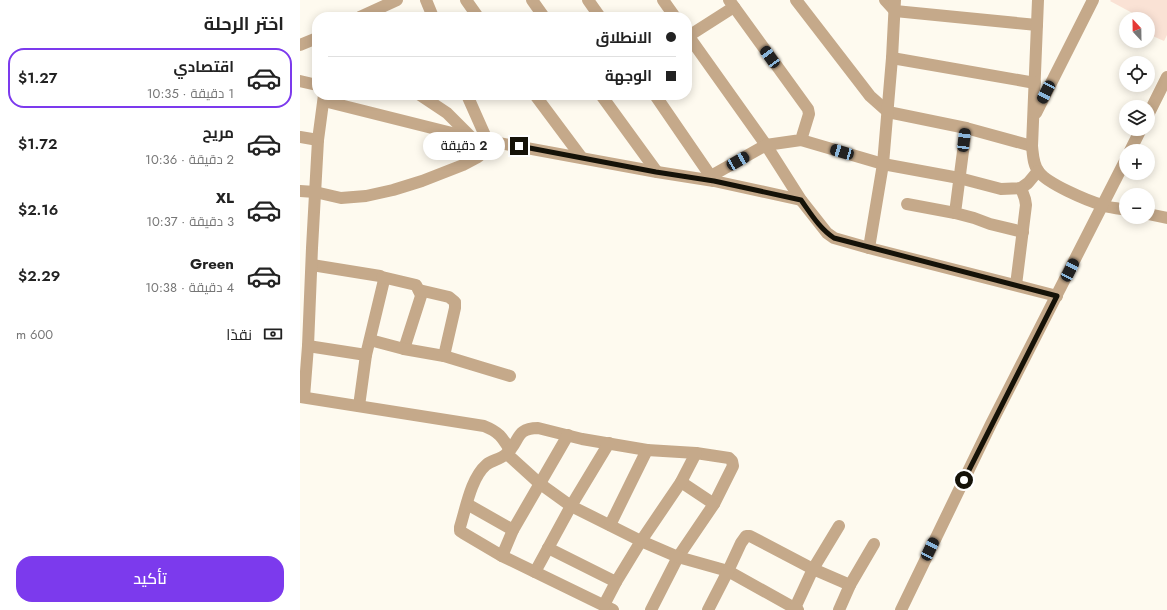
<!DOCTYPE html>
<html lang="ar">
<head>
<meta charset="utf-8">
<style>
  body { margin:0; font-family:Jost,Cairo,sans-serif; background:#f2f2f2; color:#222; direction:rtl; height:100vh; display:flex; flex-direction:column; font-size:15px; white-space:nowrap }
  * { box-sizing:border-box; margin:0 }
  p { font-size:13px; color:#767676 }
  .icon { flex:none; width:22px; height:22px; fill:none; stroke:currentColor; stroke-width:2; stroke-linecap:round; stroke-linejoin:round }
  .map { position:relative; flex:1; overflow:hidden; direction:ltr }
  .details { display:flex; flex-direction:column; background:#fff; width:300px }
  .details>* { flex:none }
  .hud { position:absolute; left:12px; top:12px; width:380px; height:88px; border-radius:16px; box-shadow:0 2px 10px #0003; direction:rtl; display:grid; align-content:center; height:88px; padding:0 16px; background:#fff }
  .needle { width:26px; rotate:338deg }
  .fabs { position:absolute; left:819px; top:12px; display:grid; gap:8px }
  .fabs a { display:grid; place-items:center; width:36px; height:36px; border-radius:50%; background:#fff; box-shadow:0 2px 10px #0003; font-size:20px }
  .end { position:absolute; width:18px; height:18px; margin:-9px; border:5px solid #151208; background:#fff; box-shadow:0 0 0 2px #fff }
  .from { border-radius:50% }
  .bubble { position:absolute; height:28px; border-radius:14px; background:#fff; box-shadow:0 2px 10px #0003; font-size:13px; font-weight:600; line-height:28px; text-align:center; direction:rtl }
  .car { position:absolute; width:12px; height:24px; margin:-12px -6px; border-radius:5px; box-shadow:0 0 3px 1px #0007; background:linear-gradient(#222 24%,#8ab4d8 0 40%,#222 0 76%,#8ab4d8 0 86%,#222 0) }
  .hud b { display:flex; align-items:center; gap:14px; height:38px; font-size:15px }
  .hud b+b { border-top:1px solid #e0e0e0 }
  .hud i { width:10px; height:10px; background:#222 }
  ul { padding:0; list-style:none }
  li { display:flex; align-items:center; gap:12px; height:60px; margin:0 8px 6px; padding:0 8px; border:2px solid transparent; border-radius:16px }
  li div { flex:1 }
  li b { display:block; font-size:15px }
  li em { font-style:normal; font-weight:600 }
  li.selected { border-color:#7c3aed }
  li>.icon { width:36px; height:36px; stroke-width:1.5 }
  h2 { padding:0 16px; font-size:18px; line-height:48px }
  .pay { display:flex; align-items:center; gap:10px; height:44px; padding:0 16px; font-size:15px }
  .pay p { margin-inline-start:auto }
  .cta { display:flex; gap:8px; margin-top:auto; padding:8px 16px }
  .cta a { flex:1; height:46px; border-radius:16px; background:#7c3aed; color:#fff; font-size:16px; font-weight:600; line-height:46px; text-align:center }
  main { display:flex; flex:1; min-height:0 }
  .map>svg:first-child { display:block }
</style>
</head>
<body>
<main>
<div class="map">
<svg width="867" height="610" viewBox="0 0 867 610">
  <rect width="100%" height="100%" fill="#fefaef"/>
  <path fill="#fae2d5" d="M 811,0 L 867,0 L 867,35 L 864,41 L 848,34 L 848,19 L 837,19 L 838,16 L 810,1 Z"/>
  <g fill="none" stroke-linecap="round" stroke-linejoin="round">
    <g stroke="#c5a98a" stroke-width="12">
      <path d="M 126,0 L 133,17"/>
      <path d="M 166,0 L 178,17"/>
      <path d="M 232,0 L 244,17"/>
      <path d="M 288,0 L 300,17"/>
      <path d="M 363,0 L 375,17"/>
      <path d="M 496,0 L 560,83 L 570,96 L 588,112 L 666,128 L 732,146"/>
      <path d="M 585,0 L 595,11 L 737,25"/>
      <path d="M 738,0 L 732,146 C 733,155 733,165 739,172 C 748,184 786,200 802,205 C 809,208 818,208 826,210"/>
      <path d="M 60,17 L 97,0"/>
      <path d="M 387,34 L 466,145 L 501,200 L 527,233 L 534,238 L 569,248 L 757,296"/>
      <path d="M 387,37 L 434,7"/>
      <path d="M 0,45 L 17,38"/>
      <path d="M 592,58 L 735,83"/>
      <path d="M 0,81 L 17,85"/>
      <path d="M 120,95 L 147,113 L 171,137"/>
      <path d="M 235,95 L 282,158"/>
      <path d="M 301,95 L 357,172"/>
      <path d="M 355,95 L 414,181"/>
      <path d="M 24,101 L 172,138 L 357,172 L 414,181 L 501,200"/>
      <path d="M 736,113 L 793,0"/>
      <path d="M 848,115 L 867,77"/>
      <path d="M 666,128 L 655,213 L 674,218 L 690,224 L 723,232"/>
      <path d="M 0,137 L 18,140"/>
      <path d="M 501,140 L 583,164 L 659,178 L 701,189 L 721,188 L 728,183 L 738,171"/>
      <path d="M 830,151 L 841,129"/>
      <path d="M 411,176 L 466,145 L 501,140 L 509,114 L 508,109 L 429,0"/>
      <path d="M 0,191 L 15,192 L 41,198 L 66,196 L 93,190 L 122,181 L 163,165 L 178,157 L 184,152 L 187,140 L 167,95"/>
      <path d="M 607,204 L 655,213"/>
      <path d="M 848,214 L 867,218"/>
      <path d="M 569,248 L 583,164 L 592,58 L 595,0"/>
      <path d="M 12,265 L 80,276 L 84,280 L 66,355 L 59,406"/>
      <path d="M 82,277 L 116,285 L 120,293 L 121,296 L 104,349"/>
      <path d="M 716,285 L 726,205 L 725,199 L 721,188"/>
      <path d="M 119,290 L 149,297 L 155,302 L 155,308 L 144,356"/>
      <path d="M 70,340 L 104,349 L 144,356 L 210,376"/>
      <path d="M 8,346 L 66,355"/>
      <path d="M 0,397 L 184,426 C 199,432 202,437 210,450"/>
      <path d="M 4,397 L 8,346 L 12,248 L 18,140 L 24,95"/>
      <path d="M 347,450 L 396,453 L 429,458 L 432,461 L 433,466 L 414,504 L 378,557 L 351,610"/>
      <path d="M 207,454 L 239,483 L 271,506 L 341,541 L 378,557 L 428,571 L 498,610"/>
      <path d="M 381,482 L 414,504"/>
      <path d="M 167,504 L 213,530"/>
      <path d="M 310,525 L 347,450 L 282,439 L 238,428 C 215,428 220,442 207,453 C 202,459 192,460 186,465 C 171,478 166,508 160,527 L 160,531 L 163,533 L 202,556 L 313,610"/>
      <path d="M 248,548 L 316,582 L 341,541 L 381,482 L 396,453"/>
      <path d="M 202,556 L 213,530 L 268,435"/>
      <path d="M 235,572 L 271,506 L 309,443"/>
      <path d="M 304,605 L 316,582"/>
      <path d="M 408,610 L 428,571 L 441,543 L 446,536 L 450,536 L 513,569 L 550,585"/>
      <path d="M 494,610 L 513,569 L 539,526"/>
      <path d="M 539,610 L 550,585 L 574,544"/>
      <path d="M 601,610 L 691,424 L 826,159"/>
    </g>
  </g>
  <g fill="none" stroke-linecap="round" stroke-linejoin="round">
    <path stroke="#151208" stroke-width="5" d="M 219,146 L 356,172 L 414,181 L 501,200 C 511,214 520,229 534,238 L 757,296 L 664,480"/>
  </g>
</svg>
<div class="fabs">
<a><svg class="needle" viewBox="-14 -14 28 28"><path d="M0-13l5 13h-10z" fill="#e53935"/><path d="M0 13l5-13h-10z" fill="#767676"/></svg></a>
<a><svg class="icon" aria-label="locate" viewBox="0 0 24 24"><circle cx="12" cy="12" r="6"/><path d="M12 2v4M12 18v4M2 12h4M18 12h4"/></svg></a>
<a><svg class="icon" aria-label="layers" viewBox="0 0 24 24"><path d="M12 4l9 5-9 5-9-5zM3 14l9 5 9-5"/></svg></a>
<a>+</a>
<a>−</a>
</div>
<i class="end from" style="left:664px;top:480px"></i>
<i class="end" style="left:219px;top:146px"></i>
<div class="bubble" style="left:123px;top:132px;width:82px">2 دقيقة</div>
<i class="car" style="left:470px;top:57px;rotate:324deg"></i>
<i class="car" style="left:746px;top:92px;rotate:207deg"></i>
<i class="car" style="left:664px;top:140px;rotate:7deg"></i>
<i class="car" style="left:542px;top:152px;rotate:286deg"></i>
<i class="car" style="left:438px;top:161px;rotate:60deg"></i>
<i class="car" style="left:770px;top:270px;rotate:27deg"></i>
<i class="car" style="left:630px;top:549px;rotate:26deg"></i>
<div class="hud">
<b><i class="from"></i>الانطلاق</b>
<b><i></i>الوجهة</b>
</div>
</div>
<section class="details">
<h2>اختر الرحلة</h2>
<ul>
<li class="selected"><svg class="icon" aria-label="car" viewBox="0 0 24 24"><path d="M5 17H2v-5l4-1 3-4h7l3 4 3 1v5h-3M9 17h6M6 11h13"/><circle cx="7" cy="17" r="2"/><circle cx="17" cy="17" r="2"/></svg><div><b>اقتصادي</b><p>1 دقيقة · 10:35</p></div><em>$1.27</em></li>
<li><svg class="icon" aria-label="car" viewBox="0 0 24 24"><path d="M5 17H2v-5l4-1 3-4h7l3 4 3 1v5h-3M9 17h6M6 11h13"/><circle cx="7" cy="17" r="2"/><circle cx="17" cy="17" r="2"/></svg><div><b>مريح</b><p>2 دقيقة · 10:36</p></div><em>$1.72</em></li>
<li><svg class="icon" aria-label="car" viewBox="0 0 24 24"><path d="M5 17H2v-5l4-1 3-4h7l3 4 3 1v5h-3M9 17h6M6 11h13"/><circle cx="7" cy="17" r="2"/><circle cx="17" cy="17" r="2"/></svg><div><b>XL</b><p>3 دقيقة · 10:37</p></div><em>$2.16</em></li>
<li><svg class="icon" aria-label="car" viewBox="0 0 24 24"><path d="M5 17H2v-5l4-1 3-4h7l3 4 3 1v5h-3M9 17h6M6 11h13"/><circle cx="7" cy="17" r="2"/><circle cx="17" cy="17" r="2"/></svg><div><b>Green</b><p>4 دقيقة · 10:38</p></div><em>$2.29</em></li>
</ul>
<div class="pay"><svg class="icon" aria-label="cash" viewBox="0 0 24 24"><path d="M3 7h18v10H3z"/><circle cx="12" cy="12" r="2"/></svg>نقدًا<p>600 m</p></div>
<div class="cta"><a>تأكيد</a></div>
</section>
</main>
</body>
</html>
